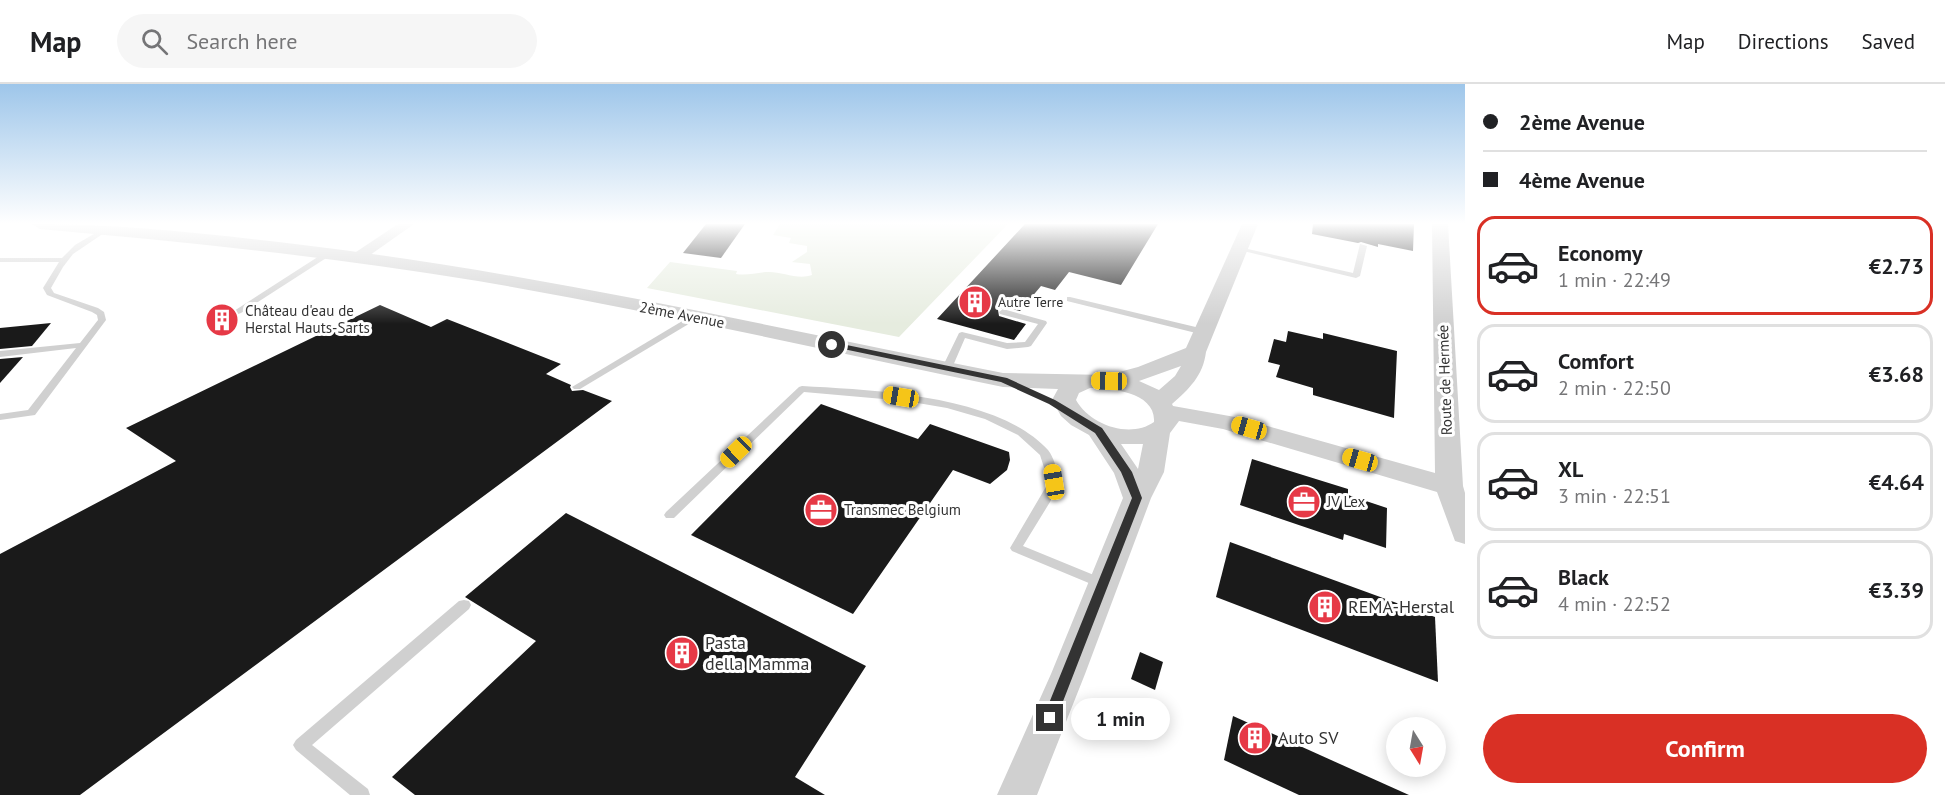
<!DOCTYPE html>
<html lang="en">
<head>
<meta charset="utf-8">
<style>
  body { margin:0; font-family:"PT Sans",sans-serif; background:#f6f6f6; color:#202124; height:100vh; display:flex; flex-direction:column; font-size:22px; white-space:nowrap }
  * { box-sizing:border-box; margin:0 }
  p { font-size:20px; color:#757577 }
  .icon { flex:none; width:33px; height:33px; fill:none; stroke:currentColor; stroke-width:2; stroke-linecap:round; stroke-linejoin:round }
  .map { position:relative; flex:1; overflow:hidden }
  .drawer { display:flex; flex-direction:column; background:#fff; width:480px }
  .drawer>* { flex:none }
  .guide { display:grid; align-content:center; height:132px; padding:0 18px; background:#fff }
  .needle { width:39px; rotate:169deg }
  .controls { position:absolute; left:1386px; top:633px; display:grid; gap:12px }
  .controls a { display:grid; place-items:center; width:60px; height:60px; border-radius:50%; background:#fff; box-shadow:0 3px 15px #0003; font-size:30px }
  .end { position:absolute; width:27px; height:27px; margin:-14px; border:8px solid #333; background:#fff; box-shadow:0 0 0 3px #fff }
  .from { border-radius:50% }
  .bubble { position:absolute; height:42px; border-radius:21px; background:#fff; box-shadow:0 3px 15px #0003; font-size:20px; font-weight:600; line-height:42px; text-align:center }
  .car { position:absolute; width:18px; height:36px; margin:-18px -9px; border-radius:8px; box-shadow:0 0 4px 2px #0007; background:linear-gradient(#f5c518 24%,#345 0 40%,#f5c518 0 76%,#345 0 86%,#f5c518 0) }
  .guide b { display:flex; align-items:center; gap:21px; height:57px; font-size:22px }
  .guide b+b { border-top:2px solid #e0e0e0 }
  .guide i { width:15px; height:15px; background:#202124 }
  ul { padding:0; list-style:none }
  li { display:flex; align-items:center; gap:18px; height:99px; margin:0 12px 9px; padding:0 6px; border:3px solid #e0e0e0; border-radius:18px }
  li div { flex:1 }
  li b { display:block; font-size:22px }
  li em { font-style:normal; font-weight:600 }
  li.on { border-color:#d93025 }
  li>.icon { width:54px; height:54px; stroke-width:1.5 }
  .action { display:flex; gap:12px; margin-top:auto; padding:12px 18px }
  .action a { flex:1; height:69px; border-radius:36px; background:#d93025; color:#fff; font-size:24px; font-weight:600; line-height:69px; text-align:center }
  header { display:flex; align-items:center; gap:36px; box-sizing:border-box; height:84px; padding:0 30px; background:#fff; border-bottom:2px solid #e0e0e0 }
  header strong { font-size:28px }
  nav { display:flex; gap:33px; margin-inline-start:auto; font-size:21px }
  .search { width:420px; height:54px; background:#f6f6f6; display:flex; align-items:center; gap:15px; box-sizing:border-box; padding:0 21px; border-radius:33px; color:#757577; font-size:22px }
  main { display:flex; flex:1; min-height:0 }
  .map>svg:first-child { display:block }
</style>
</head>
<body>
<header>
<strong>Map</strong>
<div class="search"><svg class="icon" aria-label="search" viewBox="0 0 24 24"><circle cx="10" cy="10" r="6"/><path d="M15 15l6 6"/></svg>Search here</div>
<nav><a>Map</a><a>Directions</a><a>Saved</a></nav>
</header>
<main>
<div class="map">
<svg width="1465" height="711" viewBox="0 0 1465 711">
  <rect width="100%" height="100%" fill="#fff"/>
  <path fill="#e6ecdf" d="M 780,140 L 1008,140 L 899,253 L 647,204 L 670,178 L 737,187 L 736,190 C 748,192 757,188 769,188 C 783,188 798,196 812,191 L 810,180 L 792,178 L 807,168 L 807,162 L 789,159 L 791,154 L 773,151 Z"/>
  <g fill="#1a1a1a">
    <path d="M 706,140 L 745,140 L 721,174 L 683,169 Z"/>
    <path d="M 1025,140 L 1158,140 L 1121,201 L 1069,188 L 1055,206 L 1041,202 L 1020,227 L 1004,223 L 998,226 L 999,232 L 1026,240 L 1014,256 L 937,235 Z"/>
    <path d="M 1313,140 L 1414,140 L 1413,167 L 1378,160 L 1378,163 L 1361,158 L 1358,159 L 1312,150 Z"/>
    <path d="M 380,221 L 431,243 L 447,235 L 561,280 L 546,290 L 571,301 L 570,303 L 572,307 L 583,306 L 612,317 L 80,711 L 0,711 L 0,470 L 176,377 L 126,344 Z"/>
    <path d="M 51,239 L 32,262 L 0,265 L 0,244 Z"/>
    <path d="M 1288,247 L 1323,255 L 1323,249 L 1397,267 L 1394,334 L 1313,311 L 1313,304 L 1276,293 L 1280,281 L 1268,278 L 1274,255 L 1286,258 Z"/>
    <path d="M 23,273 L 0,299 L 0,275 Z"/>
    <path d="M 821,320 L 918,355 L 930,340 L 1009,368 L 1010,376 L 1007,386 L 990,400 L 953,386 L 853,530 L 691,451 Z"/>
    <path d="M 1252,375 L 1348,405 L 1348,411 L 1387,424 L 1386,464 L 1344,450 L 1343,456 L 1240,421 Z"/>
    <path d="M 566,429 L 866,582 L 795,693 L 825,711 L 415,711 L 392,693 L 536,557 L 465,513 Z"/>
    <path d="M 1230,458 L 1435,533 L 1438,598 L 1216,513 Z"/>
    <path d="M 1140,568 L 1163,578 L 1155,606 L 1131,595 Z"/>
    <path d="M 1233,632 L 1409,711 L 1299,711 L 1224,676 Z"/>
  </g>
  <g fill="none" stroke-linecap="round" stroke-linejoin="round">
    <g fill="#d0d0d0" fill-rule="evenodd">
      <path d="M 104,144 L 110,145 L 73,170 L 63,183 L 51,204 L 54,209 L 98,224 L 104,228 L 106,236 L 35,331 L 0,336 L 0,330 L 28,326 L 76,264 L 0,273 L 0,267 L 80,259 L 98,236 L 97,231 L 92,228 L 47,211 L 43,204 L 59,178 L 0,178 L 0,174 L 62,174 L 75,161 Z"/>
      <path d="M 1360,160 L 1367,162 L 1360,192 L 1356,194 L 1235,165 L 1239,163 L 1353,189 Z"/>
      <path d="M 327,167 L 334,169 L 241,229 L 238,230 L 234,227 Z"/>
      <path d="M 1067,213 L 1070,213 L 1204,245 L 1208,248 L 1204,251 L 1067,217 Z"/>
      <path d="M 1003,225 L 1046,237 L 1047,239 L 1031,262 L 1028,263 L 1007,265 L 965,254 L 952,284 L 947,287 L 944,286 L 942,284 L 959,249 L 962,248 L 1007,259 L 1025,258 L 1038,240 L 1000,230 L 999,228 Z"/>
      <path d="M 694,230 L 698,233 L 697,235 L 580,305 L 574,305 L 572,303 Z"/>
      <path d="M 802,302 C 873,306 998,311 1048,366 C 1054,373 1057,387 1060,396 L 1050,418 L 1023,462 L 1106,496 L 1107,499 L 1106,502 L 1101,504 L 1096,502 L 1012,467 L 1010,464 L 1047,401 L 1048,396 L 1040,371 L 1018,351 L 985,335 L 947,324 L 906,317 L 804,308 L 674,434 L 666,434 L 664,431 L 666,428 L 799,303 Z"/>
      <path d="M 464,516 L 469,517 L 471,521 L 469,525 L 312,661 L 368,705 L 370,711 L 350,711 L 296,666 L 293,661 L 296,656 L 459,517 Z"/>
    </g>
    <path fill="#d0d0d0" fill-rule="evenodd" d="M 398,140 L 414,140 L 363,176 L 353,176 L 351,173 L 353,170 Z"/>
    <path fill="#d0d0d0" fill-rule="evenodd" d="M 32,140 C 123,140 212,150 303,161 C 538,189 770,243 1003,289 L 1108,291 L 1138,283 L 1186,264 L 1242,140 L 1258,140 L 1206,268 C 1203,292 1189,305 1172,320 L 1173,322 L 1235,333 L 1435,389 L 1432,140 L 1448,140 L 1463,402 L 1465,409 L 1465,460 L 1455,457 L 1437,408 L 1223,345 L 1179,337 L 1170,349 L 1164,388 L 1151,414 L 1085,590 L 1037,711 L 997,711 L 1051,590 L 1123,414 L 1114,389 L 1089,351 L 1071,341 L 1061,332 L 1052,316 L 1058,305 L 1003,303 C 828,267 654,227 478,197 C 333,173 187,158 40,145 ZM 1181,282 L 1175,292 L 1159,306 L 1139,297 ZM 1090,304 C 1111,304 1156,308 1154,338 C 1130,355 1090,341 1076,316 L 1079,309 ZM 1121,360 L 1143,360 L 1138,385 L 1136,382 Z"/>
  </g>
  <linearGradient id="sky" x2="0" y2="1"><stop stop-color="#9ec6ea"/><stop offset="0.58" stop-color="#fff"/><stop offset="1" stop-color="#fff" stop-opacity="0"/></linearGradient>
  <rect width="1465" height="240" fill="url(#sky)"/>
  <path fill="#333" d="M 832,258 L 1007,294 L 1055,316 L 1102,344 L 1132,388 L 1142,414 L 1055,638 L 1050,640 L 1045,638 L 1043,634 L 1132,414 L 1121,388 L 1095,349 L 1049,320 L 1001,298 L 829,262 L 828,261 Z"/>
  <defs>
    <symbol id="building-disc" viewBox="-11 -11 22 22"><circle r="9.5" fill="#e63946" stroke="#fff"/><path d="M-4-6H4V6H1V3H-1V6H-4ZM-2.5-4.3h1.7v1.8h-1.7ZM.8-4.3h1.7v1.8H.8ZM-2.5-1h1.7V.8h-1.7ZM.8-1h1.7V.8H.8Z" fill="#fff"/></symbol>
    <symbol id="office-disc" viewBox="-11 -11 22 22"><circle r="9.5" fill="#e63946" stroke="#fff"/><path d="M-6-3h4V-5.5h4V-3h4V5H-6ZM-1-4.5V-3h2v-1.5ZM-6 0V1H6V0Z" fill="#fff"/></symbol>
  </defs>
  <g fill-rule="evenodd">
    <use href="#building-disc" x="956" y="199" width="38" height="38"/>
    <use href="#building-disc" x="203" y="217" width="38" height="38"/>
    <use href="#office-disc" x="1285" y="399" width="38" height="38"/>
    <use href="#office-disc" x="802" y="407" width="38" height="38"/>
    <use href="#building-disc" x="1306" y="504" width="38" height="38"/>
    <use href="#building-disc" x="663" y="550" width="38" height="38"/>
    <use href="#building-disc" x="1236" y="635" width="38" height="38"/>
  </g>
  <g text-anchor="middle" stroke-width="6" stroke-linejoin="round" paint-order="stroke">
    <g font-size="14" fill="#333" stroke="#fff" text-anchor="start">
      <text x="998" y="223">Autre Terre</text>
    </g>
    <g font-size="15" fill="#333" stroke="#fff" text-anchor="start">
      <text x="245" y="232">Château d'eau de<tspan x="245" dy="17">Herstal Hauts-Sarts</tspan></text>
      <text x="1327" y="423">JV Lex</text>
      <text x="844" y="431">Transmec Belgium</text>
    </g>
    <g font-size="15" fill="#333" stroke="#fff">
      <text transform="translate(682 231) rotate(11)" y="5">2ème Avenue</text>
      <text transform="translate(1445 296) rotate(-92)" y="5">Route de Hermée</text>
    </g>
    <g font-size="18" fill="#333" stroke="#fff" text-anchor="start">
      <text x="1348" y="529">REMA-Herstal</text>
      <text x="705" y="565">Pasta<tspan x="705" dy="21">della Mamma</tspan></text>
      <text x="1278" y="660">Auto SV</text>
    </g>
  </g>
</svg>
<div class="controls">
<a><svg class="needle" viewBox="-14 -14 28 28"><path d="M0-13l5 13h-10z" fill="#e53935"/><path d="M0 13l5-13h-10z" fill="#757577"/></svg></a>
</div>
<i class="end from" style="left:832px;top:261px"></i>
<i class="end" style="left:1050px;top:634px"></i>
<div class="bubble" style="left:1071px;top:614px;width:99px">1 min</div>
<i class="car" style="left:1109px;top:297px;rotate:271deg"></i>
<i class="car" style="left:901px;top:313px;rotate:280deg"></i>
<i class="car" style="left:1249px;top:344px;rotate:286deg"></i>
<i class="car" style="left:736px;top:368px;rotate:226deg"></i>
<i class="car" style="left:1360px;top:376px;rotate:286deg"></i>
<i class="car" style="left:1054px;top:398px;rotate:351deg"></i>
</div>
<section class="drawer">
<div class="guide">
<b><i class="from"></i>2ème Avenue</b>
<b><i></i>4ème Avenue</b>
</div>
<ul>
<li class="on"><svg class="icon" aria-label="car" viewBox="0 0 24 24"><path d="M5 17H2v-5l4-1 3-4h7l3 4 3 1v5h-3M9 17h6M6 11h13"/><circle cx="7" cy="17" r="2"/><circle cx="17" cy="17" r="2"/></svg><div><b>Economy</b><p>1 min · 22:49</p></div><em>€2.73</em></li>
<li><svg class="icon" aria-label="car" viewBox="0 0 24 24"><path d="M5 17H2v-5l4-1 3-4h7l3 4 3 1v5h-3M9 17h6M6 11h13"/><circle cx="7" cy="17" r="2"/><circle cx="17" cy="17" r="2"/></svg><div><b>Comfort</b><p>2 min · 22:50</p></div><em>€3.68</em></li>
<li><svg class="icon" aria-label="car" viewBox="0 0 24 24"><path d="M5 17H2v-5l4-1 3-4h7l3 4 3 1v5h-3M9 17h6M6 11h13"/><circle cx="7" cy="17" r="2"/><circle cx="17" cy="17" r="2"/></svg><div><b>XL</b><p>3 min · 22:51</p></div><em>€4.64</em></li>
<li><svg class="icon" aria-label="car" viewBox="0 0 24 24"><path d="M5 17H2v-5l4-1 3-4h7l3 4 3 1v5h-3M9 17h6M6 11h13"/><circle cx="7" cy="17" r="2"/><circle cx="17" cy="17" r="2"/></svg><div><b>Black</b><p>4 min · 22:52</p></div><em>€3.39</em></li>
</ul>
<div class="action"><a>Confirm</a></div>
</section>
</main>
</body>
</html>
